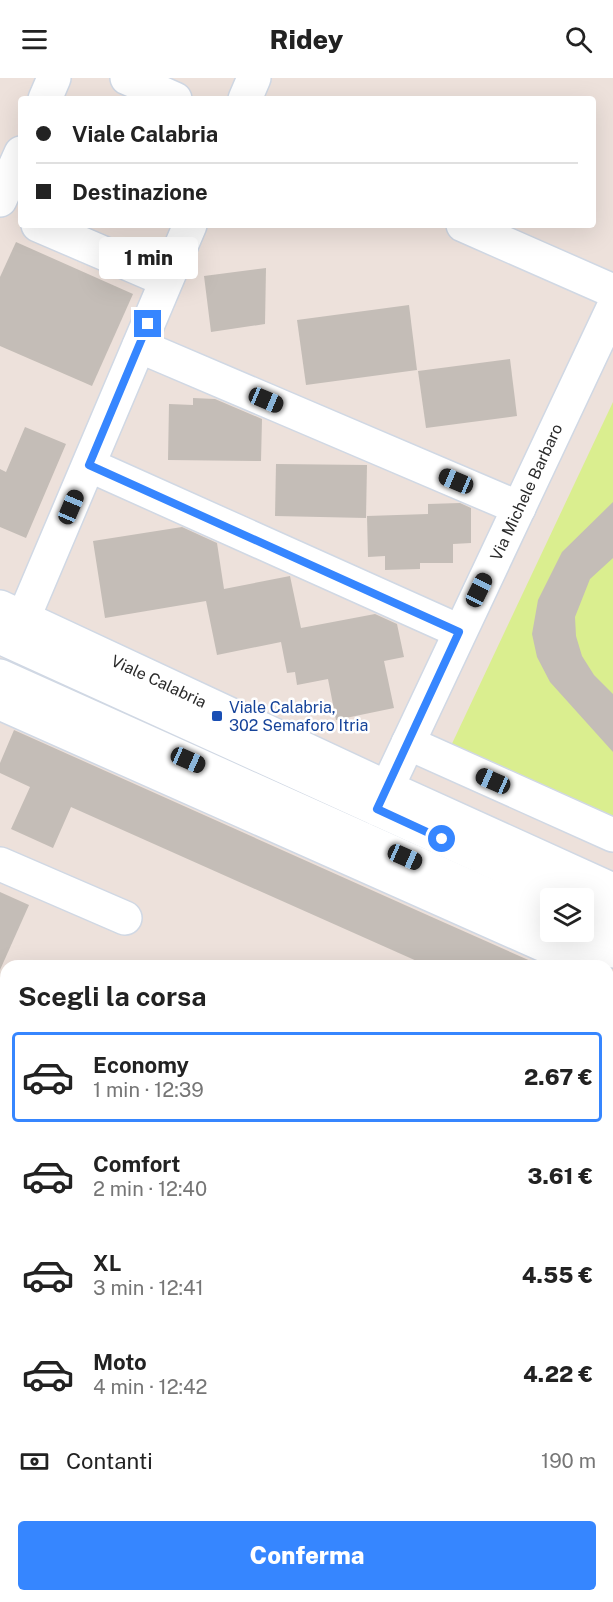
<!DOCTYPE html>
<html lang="it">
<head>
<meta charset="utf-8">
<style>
  body { margin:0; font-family:"Public Sans",sans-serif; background:#f2f2f2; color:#222; height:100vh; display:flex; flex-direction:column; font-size:22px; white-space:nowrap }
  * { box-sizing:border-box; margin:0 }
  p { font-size:20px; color:#767676 }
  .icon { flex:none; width:33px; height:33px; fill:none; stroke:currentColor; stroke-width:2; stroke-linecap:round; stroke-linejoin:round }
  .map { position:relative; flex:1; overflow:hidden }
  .sheet { position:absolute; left:0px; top:882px; width:614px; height:642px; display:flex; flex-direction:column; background:#fff; border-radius:18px 18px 0 0; box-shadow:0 6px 24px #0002 }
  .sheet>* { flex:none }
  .top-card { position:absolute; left:18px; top:18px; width:578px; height:132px; border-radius:6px; box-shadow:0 6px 24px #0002; display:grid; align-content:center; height:132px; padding:0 18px; background:#fff }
  .tools { position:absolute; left:540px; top:810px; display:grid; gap:12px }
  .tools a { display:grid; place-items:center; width:54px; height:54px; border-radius:6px; background:#fff; box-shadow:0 6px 24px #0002; font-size:30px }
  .end { position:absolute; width:27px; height:27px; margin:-14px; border:8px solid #3686ff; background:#fff; box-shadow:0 0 0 3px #fff }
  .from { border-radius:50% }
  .bubble { position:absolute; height:42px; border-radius:6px; background:#fff; box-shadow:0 6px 24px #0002; font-size:20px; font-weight:800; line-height:42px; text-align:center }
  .car { position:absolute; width:18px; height:36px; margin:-18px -9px; border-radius:8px; box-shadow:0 0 4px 2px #0007; background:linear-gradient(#222 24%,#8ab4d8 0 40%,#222 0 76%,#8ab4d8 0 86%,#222 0) }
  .top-card b { display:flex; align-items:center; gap:21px; height:57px; font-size:22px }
  .top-card b+b { border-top:2px solid #e0e0e0 }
  .top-card i { width:15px; height:15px; background:#222 }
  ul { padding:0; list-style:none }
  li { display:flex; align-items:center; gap:18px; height:90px; margin:0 12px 9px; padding:0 6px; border:3px solid transparent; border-radius:6px }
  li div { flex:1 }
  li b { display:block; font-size:22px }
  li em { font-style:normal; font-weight:800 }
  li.on { border-color:#3686ff }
  li>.icon { width:54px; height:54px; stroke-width:1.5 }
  h2 { padding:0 18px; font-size:27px; line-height:72px }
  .pay { display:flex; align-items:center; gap:15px; height:66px; padding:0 18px; font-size:22px }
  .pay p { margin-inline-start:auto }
  .cta { display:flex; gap:12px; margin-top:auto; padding:12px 18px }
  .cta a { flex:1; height:69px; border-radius:6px; background:#3686ff; color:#fff; font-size:24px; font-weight:800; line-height:69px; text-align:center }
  header { display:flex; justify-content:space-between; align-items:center; height:78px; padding:0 18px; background:#fff; font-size:27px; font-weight:800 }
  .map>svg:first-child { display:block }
</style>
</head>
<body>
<header><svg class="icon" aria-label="menu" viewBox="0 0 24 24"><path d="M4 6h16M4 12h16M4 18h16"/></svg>Ridey<svg class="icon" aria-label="search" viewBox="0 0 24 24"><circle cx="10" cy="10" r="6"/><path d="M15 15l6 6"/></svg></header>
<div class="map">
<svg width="613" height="1524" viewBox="0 0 613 1524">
  <rect width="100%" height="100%" fill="#ede1db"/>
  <path fill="#daee8f" d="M 613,324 L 613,747 L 449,672 Z"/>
  <g fill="#c4bdb7">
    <path d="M 16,164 L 133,216 L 92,308 L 0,268 L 0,199 Z"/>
    <path d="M 266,190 L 265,246 L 211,254 L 204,198 Z"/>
    <path d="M 409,227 L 417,292 L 306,307 L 297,242 Z"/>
    <path d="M 510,281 L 517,338 L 426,350 L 418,293 Z"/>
    <path d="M 193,320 L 215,321 L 262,341 L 261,383 L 168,382 L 169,326 L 193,327 Z"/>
    <path d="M 25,349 L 66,366 L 26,460 L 0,449 L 0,391 L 6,394 Z"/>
    <path d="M 276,386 L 367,387 L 366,440 L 275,438 Z"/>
    <path d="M 613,424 L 613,480 L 590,501 L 575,539 L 576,558 L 582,578 L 594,597 L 613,616 L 613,674 L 550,604 L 537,579 L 532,556 L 538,522 L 562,474 Z"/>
    <path d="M 460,425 L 471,430 L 471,465 L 453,466 L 453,485 L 420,485 L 420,491 L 385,492 L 385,478 L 368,479 L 367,438 L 428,436 L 428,426 Z"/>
    <path d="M 182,449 L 217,465 L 224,511 L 290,498 L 301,550 L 375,536 L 397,546 L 404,579 L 384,583 L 394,630 L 336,642 L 328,601 L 297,607 L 295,594 L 287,595 L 281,564 L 217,577 L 206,523 L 105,540 L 93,463 Z"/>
    <path d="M 14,652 L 434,840 L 542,888 L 428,888 L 71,729 L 53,770 L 11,751 L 30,709 L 0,695 L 0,685 Z"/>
    <path d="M 0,814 L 29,827 L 0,892 Z"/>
  </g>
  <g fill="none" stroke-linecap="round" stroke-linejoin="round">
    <defs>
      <g id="street">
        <path d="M 127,0 L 175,21"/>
        <path d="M 45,21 L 54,0"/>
        <path d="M 245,21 L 254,0"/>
        <path d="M 0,122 L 21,75"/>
        <path d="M 38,147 L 166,202"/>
        <path d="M 463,147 L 613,213"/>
        <path d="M 139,268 L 519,430"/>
        <path d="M 89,387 L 459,553"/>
        <path d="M 0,529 L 388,710 L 613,812"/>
        <path d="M 15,560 L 190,147"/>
        <path d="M 0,625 L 591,888"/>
        <path d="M 408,665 L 613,757"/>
        <path d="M 377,731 L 613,230"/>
        <path d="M 0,786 L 125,840"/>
        <path d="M 0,962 L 6,965"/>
        <path d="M 608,1068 L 613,1057"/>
        <path d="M 608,1146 L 613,1134"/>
        <path d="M 608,1229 L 613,1231"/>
        <path d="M 608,1332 L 613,1319"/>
        <path d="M 0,1385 L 6,1388"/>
        <path d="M 319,1518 L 332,1524"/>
        <path d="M 416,1524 L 418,1518"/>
        <path d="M 522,1524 L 524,1518"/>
      </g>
      <g id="secondary">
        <path d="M 0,559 L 572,820"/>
        <path d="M 0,598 L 550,845"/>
        <path d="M 584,826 L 613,839"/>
        <path d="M 570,854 L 613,873"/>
      </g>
    </defs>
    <use href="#street" stroke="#d0d8e4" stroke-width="36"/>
    <use href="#secondary" stroke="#d0d8e4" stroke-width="36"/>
    <use href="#street" stroke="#fff" stroke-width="33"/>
    <use href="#secondary" stroke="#fff" stroke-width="33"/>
  </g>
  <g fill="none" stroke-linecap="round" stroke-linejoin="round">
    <path stroke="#3686ff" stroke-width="8" d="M 148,246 L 89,387 L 459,554 L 377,731 L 442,761"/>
  </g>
  <rect fill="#1a4fb4" stroke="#fff" stroke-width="2" x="211" y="632" width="12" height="12" rx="3"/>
  <g text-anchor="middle" stroke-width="5" stroke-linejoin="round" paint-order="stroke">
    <g font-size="16" fill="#2a2a2a" stroke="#fff">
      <text transform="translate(526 414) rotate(-65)" y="6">Via Michele Barbaro</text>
      <text transform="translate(159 603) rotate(25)" y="6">Viale Calabria</text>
    </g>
    <g font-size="16" fill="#164399" stroke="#fff" text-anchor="start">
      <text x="229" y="635">Viale Calabria,<tspan x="229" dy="18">302 Semaforo Itria</tspan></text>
    </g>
  </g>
</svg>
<div class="tools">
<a><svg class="icon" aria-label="layers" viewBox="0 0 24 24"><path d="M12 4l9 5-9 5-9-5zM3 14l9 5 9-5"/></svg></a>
</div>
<i class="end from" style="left:442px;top:761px"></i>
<i class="end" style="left:148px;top:246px"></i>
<div class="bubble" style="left:99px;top:159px;width:99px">1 min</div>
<i class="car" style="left:266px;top:322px;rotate:113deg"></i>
<i class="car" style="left:456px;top:403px;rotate:293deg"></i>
<i class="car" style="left:71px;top:429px;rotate:23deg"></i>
<i class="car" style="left:479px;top:512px;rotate:26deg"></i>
<i class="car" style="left:188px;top:682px;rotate:114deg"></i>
<i class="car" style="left:493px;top:703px;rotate:294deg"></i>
<i class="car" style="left:405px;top:779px;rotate:114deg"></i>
<div class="top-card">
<b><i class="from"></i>Viale Calabria</b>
<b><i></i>Destinazione</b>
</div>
<section class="sheet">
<h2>Scegli la corsa</h2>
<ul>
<li class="on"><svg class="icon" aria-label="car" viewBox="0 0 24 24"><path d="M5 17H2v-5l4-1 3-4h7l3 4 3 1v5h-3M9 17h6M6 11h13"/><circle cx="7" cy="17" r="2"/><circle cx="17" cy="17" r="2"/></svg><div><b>Economy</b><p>1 min · 12:39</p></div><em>2.67 €</em></li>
<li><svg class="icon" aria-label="car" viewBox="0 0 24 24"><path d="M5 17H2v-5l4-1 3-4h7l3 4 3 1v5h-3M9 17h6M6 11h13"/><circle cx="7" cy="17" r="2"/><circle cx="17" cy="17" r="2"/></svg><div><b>Comfort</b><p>2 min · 12:40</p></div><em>3.61 €</em></li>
<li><svg class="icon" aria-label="car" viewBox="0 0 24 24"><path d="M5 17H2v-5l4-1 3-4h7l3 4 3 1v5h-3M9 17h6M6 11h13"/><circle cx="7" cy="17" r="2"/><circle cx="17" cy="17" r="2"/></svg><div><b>XL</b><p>3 min · 12:41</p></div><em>4.55 €</em></li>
<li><svg class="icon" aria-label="car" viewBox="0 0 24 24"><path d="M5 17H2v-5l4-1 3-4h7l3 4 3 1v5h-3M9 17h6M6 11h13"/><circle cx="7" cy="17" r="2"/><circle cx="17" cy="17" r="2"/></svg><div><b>Moto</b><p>4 min · 12:42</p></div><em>4.22 €</em></li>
</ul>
<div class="pay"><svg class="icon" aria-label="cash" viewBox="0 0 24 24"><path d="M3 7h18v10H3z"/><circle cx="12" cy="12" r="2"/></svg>Contanti<p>190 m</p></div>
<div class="cta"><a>Conferma</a></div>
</section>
</div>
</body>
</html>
